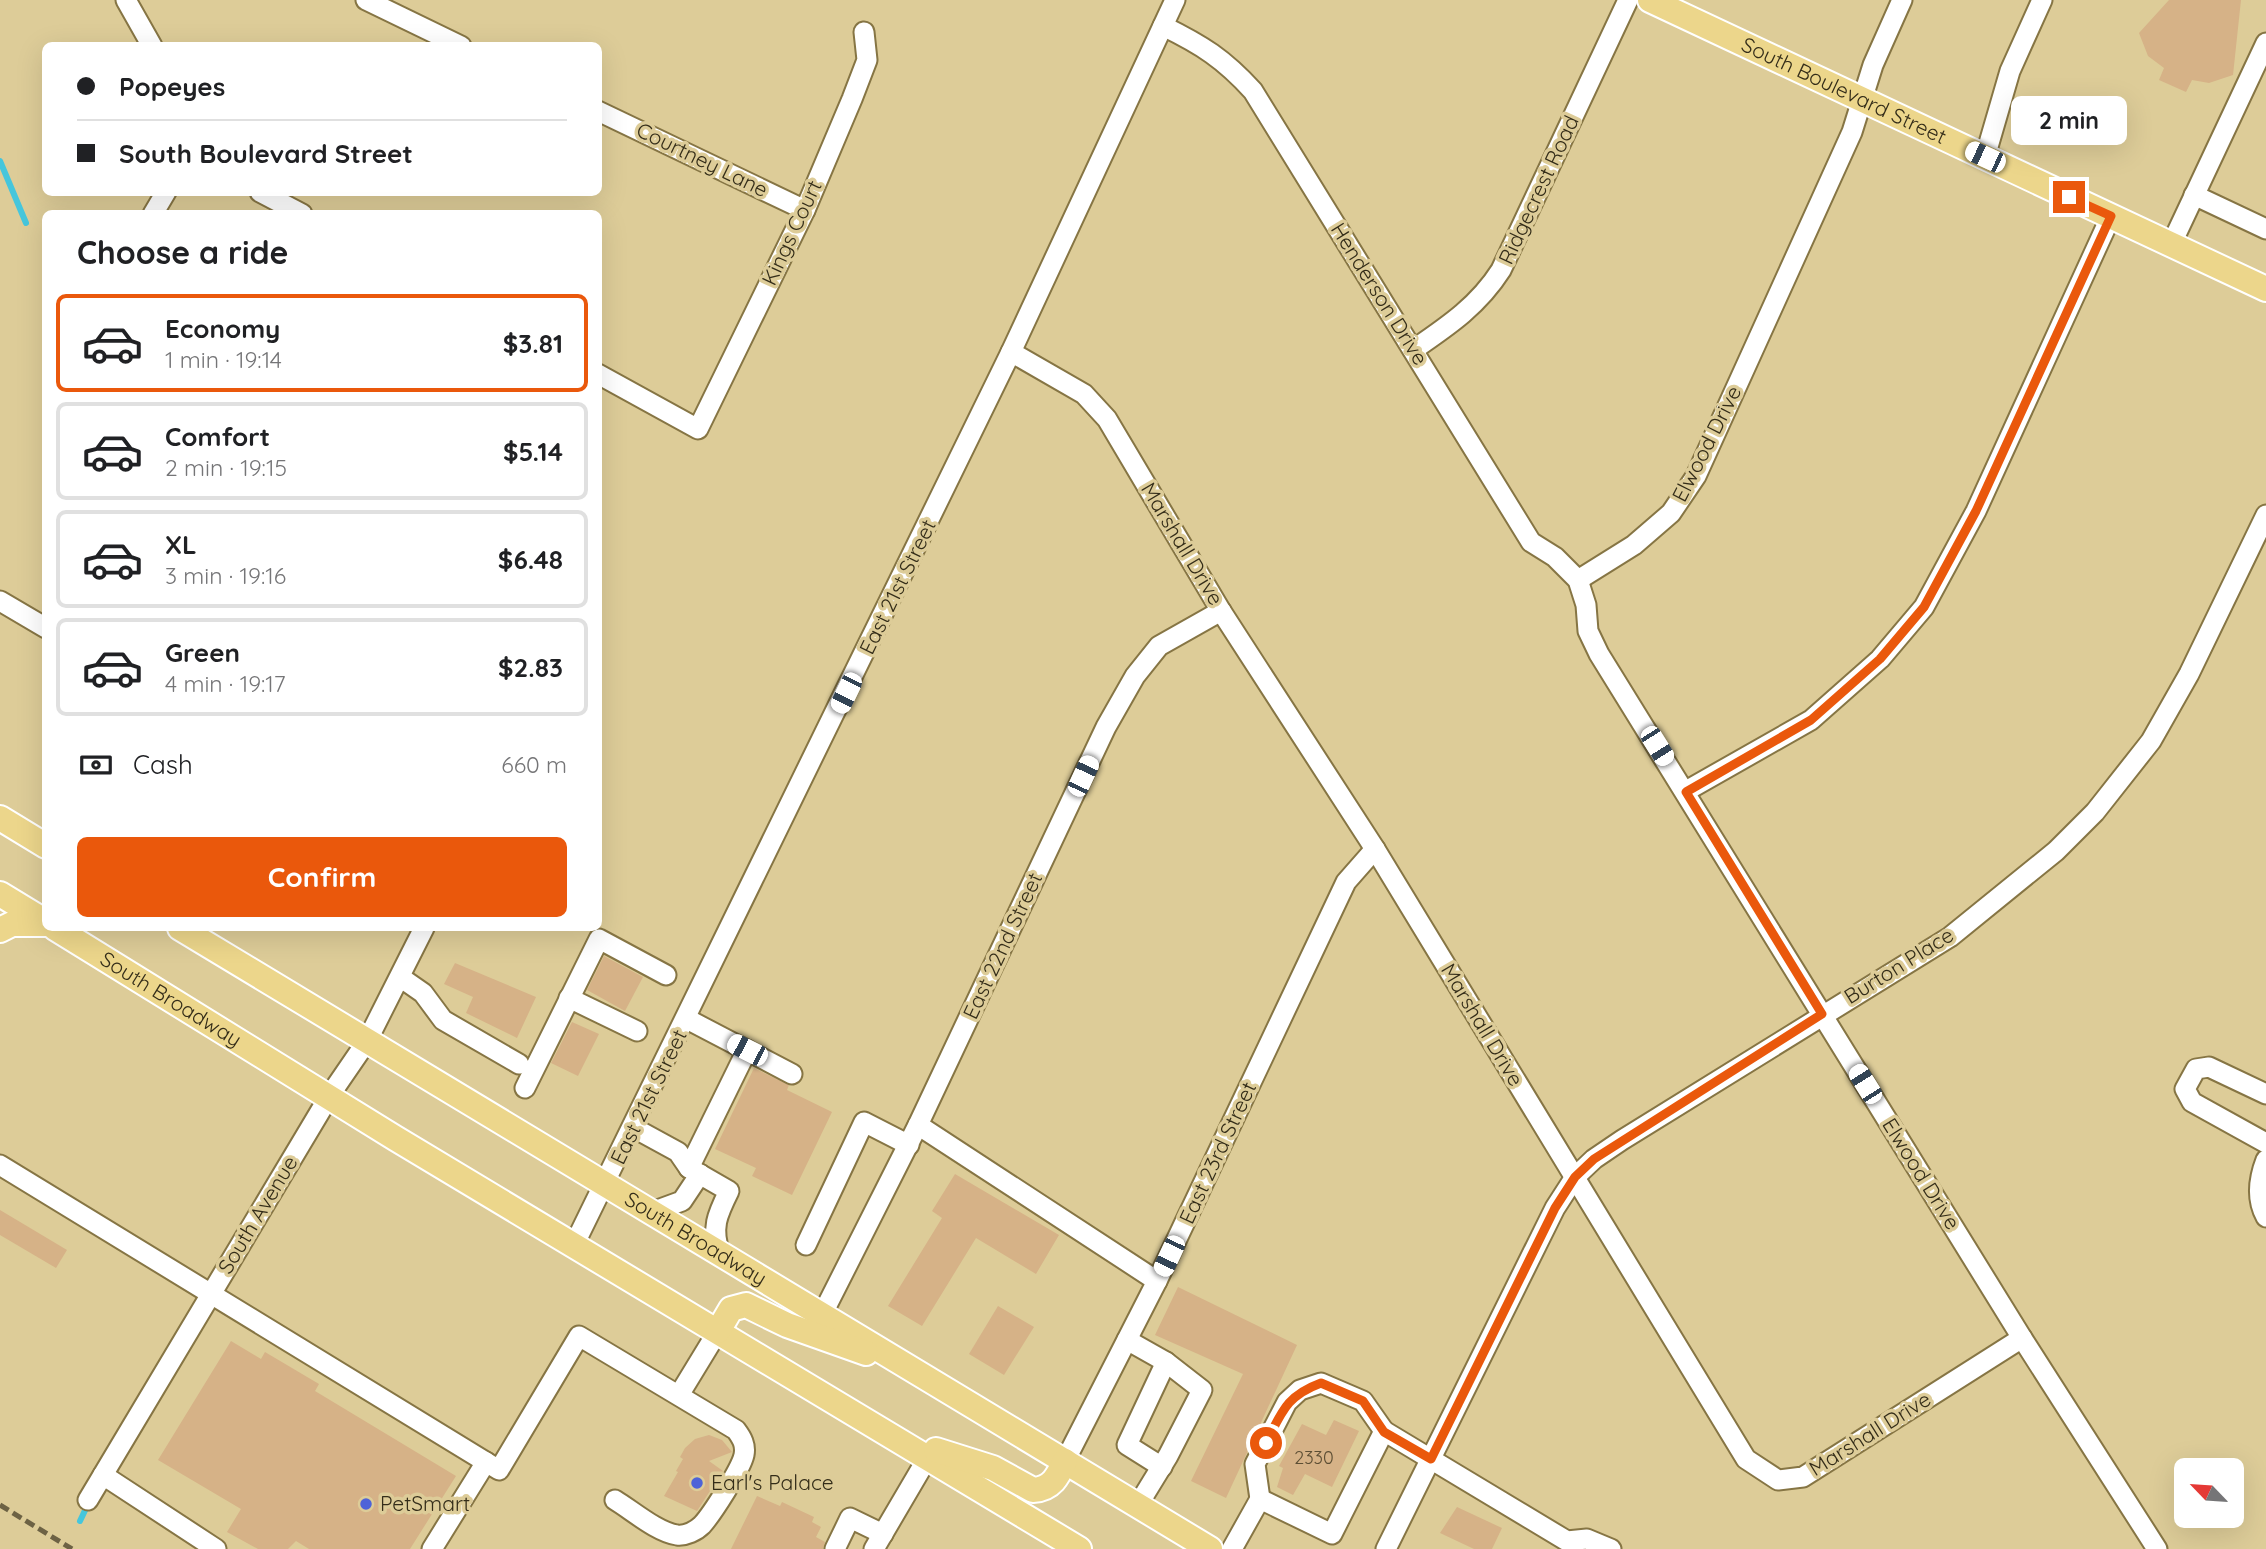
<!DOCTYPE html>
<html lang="en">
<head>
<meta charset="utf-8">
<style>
  body { margin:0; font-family:Quicksand,sans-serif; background:#f6f6f6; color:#202124; height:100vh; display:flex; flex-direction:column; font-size:26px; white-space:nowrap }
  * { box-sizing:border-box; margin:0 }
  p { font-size:23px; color:#757577 }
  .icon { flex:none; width:38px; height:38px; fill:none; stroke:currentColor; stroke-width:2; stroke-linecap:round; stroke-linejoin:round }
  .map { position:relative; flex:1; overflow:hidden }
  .details { position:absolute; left:42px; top:210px; width:560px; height:721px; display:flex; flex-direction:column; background:#fff; border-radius:10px; box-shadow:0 7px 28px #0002 }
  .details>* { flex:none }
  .top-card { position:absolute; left:42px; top:42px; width:560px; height:154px; border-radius:10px; box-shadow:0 7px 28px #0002; display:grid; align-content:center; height:154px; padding:0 35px; background:#fff }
  .needle { width:46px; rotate:295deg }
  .fabs { position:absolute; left:2174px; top:1458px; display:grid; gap:14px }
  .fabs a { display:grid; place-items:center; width:70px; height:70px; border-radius:10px; background:#fff; box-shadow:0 7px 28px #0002; font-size:35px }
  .end { position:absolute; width:32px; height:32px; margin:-16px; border:9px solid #ea580c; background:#fff; box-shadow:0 0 0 4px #fff }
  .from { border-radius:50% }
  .bubble { position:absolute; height:49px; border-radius:10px; background:#fff; box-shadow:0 7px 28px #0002; font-size:23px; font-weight:700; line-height:49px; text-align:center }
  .car { position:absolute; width:21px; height:42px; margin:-21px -10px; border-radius:9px; box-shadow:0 0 5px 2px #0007; background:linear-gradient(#fff 24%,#345 0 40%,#fff 0 76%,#345 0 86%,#fff 0) }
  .top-card b { display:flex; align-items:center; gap:24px; height:66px; font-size:26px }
  .top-card b+b { border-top:2px solid #e0e0e0 }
  .top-card i { width:18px; height:18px; background:#202124 }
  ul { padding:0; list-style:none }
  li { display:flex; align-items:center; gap:21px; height:98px; margin:0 14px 10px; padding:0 21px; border:4px solid #e0e0e0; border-radius:10px }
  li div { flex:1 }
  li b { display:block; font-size:26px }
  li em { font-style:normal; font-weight:700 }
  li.on { border-color:#ea580c }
  li>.icon { width:63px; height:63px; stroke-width:1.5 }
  h2 { padding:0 35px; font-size:32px; line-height:84px }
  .pay { display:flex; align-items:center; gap:18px; height:77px; padding:0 35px; font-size:26px }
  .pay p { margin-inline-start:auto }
  .primary-button { display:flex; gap:14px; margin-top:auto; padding:14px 35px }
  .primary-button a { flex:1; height:80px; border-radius:10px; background:#ea580c; color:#fff; font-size:28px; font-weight:700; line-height:80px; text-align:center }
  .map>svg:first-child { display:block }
</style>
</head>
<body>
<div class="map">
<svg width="2266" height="1549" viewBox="0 0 2266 1549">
  <rect width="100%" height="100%" fill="#ddcc98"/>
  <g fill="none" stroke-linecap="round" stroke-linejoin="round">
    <g stroke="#46c6dc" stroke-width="6">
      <path d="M 0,161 L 26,223"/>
      <path d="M 80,1521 L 89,1502"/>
    </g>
  </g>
  <g fill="#d6b287">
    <path d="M 2169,0 L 2241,0 L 2233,75 L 2209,83 L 2192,80 L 2186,92 L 2159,80 L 2164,68 L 2148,56 L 2139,33 Z"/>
    <path d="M 604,956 L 643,977 L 625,1011 L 587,990 Z"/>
    <path d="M 455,963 L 536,997 L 517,1038 L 466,1013 L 473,997 L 444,984 Z"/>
    <path d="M 572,1022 L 599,1034 L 578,1076 L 551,1063 Z"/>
    <path d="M 754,1068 L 789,1085 L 787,1090 L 832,1112 L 792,1195 L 752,1176 L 756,1168 L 715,1149 Z"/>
    <path d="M 955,1174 L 1059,1235 L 1036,1274 L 976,1238 L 922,1326 L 888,1306 L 942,1218 L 932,1211 Z"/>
    <path d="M 0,1210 L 67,1250 L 56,1268 L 0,1235 Z"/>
    <path d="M 1178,1287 L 1297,1345 L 1226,1498 L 1191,1481 L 1243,1374 L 1155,1335 Z"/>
    <path d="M 998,1306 L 1034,1327 L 1004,1375 L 969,1354 Z"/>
    <path d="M 231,1341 L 261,1359 L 265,1352 L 319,1384 L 315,1391 L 456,1476 L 410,1549 L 309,1549 L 296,1541 L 288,1549 L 258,1549 L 227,1532 L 241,1509 L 158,1460 Z"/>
    <path d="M 1334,1420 L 1359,1431 L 1332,1487 L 1305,1474 L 1293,1495 L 1277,1487 L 1283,1468 L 1279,1466 L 1302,1424 L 1326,1435 Z"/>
    <path d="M 709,1435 L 722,1440 L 732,1452 L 709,1461 L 723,1471 L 697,1511 L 664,1496 L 678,1472 L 676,1471 L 683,1459 L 680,1457 L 685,1448 L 695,1439 Z"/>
    <path d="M 757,1496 L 780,1506 L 782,1502 L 814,1517 L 812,1522 L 821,1527 L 816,1537 L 825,1542 L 823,1549 L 731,1549 Z"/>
    <path d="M 1457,1507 L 1502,1528 L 1492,1549 L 1474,1549 L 1440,1533 Z"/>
  </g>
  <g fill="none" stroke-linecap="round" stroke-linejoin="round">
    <defs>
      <g id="minor">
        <path d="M 126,0 L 152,46"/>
        <path d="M 366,0 L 461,46"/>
        <path d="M 1163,26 C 1202,45 1224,59 1253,91 L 1531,542 L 1555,557 L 1578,580 L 1586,605 L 1588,631 L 1599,654 L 2022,1338 L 2157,1549"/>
        <path d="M 598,111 L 805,210"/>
        <path d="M 1985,157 L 2010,71 L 2042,0"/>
        <path d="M 260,192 L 302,214"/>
        <path d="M 2194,195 L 2266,229"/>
        <path d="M 153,214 L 166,192"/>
        <path d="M 2171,245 L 2266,43"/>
        <path d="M 1413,350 C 1448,326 1478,306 1501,270 L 1628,0"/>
        <path d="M 1011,352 L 1084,394 L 1107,419 L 1221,611 L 1375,849 L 1746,1459 L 1778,1480 L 1803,1477 L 2022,1338"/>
        <path d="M 598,374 L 698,429 L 805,210 L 852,99 L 867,60 L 864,32"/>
        <path d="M 1578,580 L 1634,545 L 1671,513 L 1696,476 L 1852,132 L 1873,65 L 1902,0"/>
        <path d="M 0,601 L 46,628"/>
        <path d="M 1686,791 L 1811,720 L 1880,659 L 1924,607 L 1976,511 L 2111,216"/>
        <path d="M 400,977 L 423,993 L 443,1020 L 519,1064"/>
        <path d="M 569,998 L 637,1031"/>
        <path d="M 687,1019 L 792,1074"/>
        <path d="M 525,1088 L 599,939 L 666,975"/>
        <path d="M 2266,1094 L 2209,1067 L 2196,1069 L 2185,1089 L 2192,1102 L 2266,1143"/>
        <path d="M 918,1125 L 1157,1281"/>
        <path d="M 634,1128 L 678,1152 L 689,1168 L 729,1191 C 717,1215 711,1228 720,1254"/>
        <path d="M 2266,1160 C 2259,1178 2256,1199 2266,1217"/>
        <path d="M 0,1165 L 499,1470 L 579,1336 L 736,1430 C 742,1438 746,1445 744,1455 C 741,1469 712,1514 702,1525 C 696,1531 686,1536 677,1535 C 657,1532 633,1511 615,1500"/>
        <path d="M 689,1168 L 747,1050"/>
        <path d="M 652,1212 L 682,1201 L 700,1174"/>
        <path d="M 574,1245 L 1011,352 L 1175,0"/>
        <path d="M 806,1245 L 864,1122 L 909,1145"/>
        <path d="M 822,1315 L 918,1125 L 1106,727 L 1135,676 L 1159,646 L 1221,611"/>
        <path d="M 1127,1340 L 1166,1362 L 1202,1390 L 1168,1456 L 1138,1505"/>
        <path d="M 679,1395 L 718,1331"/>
        <path d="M 1065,1461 L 1157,1281 L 1346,882 L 1375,849"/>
        <path d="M 1162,1467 L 1127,1445 L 1166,1362"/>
        <path d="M 103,1475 L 216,1549"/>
        <path d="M 1260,1499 L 1255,1464 L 1287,1402 L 1300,1390 L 1321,1383 L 1363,1401 L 1384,1431"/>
        <path d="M 88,1500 L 330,1095 L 367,1041 L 424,928"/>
        <path d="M 432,1549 L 486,1462"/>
        <path d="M 835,1549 L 850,1518 L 883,1534"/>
        <path d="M 874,1549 L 928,1457"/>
        <path d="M 1232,1549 L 1260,1499 L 1332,1534 L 1384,1431 L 1567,1541 L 1587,1539 L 1611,1549"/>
        <path d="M 1386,1549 L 1555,1208 L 1575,1177 L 1594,1159 L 1622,1140 L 1950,937 L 2056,851 L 2095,812 L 2151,741 L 2189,674 L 2266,515"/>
      </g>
      <g id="major">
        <path id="s1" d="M 1650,0 L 2266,289"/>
        <path d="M 0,818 L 46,846"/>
        <path d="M 0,894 L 46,922"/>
        <path id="s2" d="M 55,928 L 395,1138 L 1079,1549"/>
        <path id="s3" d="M 180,928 L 1210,1549"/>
        <path d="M 0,930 L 12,924 L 46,924"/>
        <path d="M 718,1331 L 731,1309 L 746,1305 L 787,1325 L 866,1353"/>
        <path d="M 936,1450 L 993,1468 L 1033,1490 C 1052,1489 1058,1476 1065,1461"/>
      </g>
    </defs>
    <use href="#minor" stroke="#867544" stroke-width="23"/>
    <use href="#major" stroke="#fff" stroke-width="28"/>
    <use href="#minor" stroke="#fff" stroke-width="19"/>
    <use href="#major" stroke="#ecd68b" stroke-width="24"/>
    <path stroke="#6d6244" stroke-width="5" stroke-dasharray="10 5" stroke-linecap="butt" d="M 0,1505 L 72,1549"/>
  </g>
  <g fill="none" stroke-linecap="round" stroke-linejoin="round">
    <path stroke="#ea580c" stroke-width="9" d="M 1266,1443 C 1282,1412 1286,1396 1321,1383 L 1363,1401 L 1384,1432 L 1431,1459 L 1555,1208 L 1575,1177 L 1594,1159 L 1822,1014 L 1686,792 L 1811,720 L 1880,659 L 1924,607 L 1976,511 L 2111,216 L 2069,197"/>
  </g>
  <g fill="#4e63d8" stroke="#ddcc98" stroke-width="2.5">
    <circle cx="697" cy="1483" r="7"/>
    <circle cx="366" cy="1504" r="7"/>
  </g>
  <g text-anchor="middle" stroke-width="7" stroke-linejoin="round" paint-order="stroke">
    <g font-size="18" fill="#5c4e34">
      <text x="1314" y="1464">2330</text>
    </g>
    <g font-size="21" fill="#342d19" stroke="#ddcc98">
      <text dy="7" stroke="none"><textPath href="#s1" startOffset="214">South Boulevard Street</textPath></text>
      <text transform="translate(702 160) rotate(26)" y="7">Courtney Lane</text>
      <text transform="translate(1539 190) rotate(-65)" y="7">Ridgecrest Road</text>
      <text transform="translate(792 233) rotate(-65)" y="7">Kings Court</text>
      <text transform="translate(1379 294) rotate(58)" y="7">Henderson Drive</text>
      <text transform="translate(1707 444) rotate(-63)" y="7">Elwood Drive</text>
      <text transform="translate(1182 544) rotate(59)" y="7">Marshall Drive</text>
      <text transform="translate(898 587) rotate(-64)" y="7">East 21st Street</text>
      <text transform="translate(1003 946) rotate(-65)" y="7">East 22nd Street</text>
      <text transform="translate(1899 966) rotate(-32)" y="7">Burton Place</text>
      <text dy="7" stroke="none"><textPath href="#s2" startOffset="136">South Broadway</textPath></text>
      <text transform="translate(1482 1025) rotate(59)" y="7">Marshall Drive</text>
      <text transform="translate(649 1097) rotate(-64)" y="7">East 21st Street</text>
      <text transform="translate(1218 1153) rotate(-65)" y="7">East 23rd Street</text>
      <text transform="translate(1921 1174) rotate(58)" y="7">Elwood Drive</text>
      <text transform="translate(258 1215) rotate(-59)" y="7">South Avenue</text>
      <text dy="7" stroke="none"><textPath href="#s3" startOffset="602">South Broadway</textPath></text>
      <text transform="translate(1870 1434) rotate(-32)" y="7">Marshall Drive</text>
    </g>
    <g font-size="21" fill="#342d19" stroke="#ddcc98" text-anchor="start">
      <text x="711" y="1490">Earl's Palace</text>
      <text x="380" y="1511">PetSmart</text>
    </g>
  </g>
</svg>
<div class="fabs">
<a><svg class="needle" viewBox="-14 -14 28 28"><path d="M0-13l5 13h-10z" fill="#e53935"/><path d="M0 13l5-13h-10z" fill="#757577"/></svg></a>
</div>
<i class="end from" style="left:1266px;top:1443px"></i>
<i class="end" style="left:2069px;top:197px"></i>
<div class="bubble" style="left:2011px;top:96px;width:116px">2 min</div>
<i class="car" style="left:1985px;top:157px;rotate:295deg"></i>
<i class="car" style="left:846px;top:693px;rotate:206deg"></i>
<i class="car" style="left:1657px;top:746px;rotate:148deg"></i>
<i class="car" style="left:1083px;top:776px;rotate:25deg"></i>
<i class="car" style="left:747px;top:1050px;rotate:297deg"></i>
<i class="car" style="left:1865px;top:1084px;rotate:328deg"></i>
<i class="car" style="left:1169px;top:1256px;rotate:205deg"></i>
<div class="top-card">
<b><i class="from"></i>Popeyes</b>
<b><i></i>South Boulevard Street</b>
</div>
<section class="details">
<h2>Choose a ride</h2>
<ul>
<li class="on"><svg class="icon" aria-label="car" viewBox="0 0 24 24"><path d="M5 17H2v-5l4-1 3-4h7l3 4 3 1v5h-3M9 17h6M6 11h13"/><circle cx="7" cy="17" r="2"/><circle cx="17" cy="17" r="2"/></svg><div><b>Economy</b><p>1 min · 19:14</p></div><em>$3.81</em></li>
<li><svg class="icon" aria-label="car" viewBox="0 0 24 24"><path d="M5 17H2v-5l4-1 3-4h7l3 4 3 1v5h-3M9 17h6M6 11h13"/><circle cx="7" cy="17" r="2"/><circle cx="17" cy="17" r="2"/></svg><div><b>Comfort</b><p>2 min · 19:15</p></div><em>$5.14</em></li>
<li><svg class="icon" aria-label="car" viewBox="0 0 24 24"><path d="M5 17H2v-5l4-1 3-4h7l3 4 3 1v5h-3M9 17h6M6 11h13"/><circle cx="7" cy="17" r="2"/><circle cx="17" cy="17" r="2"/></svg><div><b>XL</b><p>3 min · 19:16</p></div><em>$6.48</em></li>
<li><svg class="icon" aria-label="car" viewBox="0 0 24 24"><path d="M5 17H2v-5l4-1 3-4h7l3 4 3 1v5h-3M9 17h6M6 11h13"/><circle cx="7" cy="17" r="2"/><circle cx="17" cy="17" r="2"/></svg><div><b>Green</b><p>4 min · 19:17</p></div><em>$2.83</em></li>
</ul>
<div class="pay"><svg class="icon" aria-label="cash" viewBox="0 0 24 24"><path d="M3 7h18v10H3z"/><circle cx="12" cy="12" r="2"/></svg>Cash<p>660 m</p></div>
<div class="primary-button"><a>Confirm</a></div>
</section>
</div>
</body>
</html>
